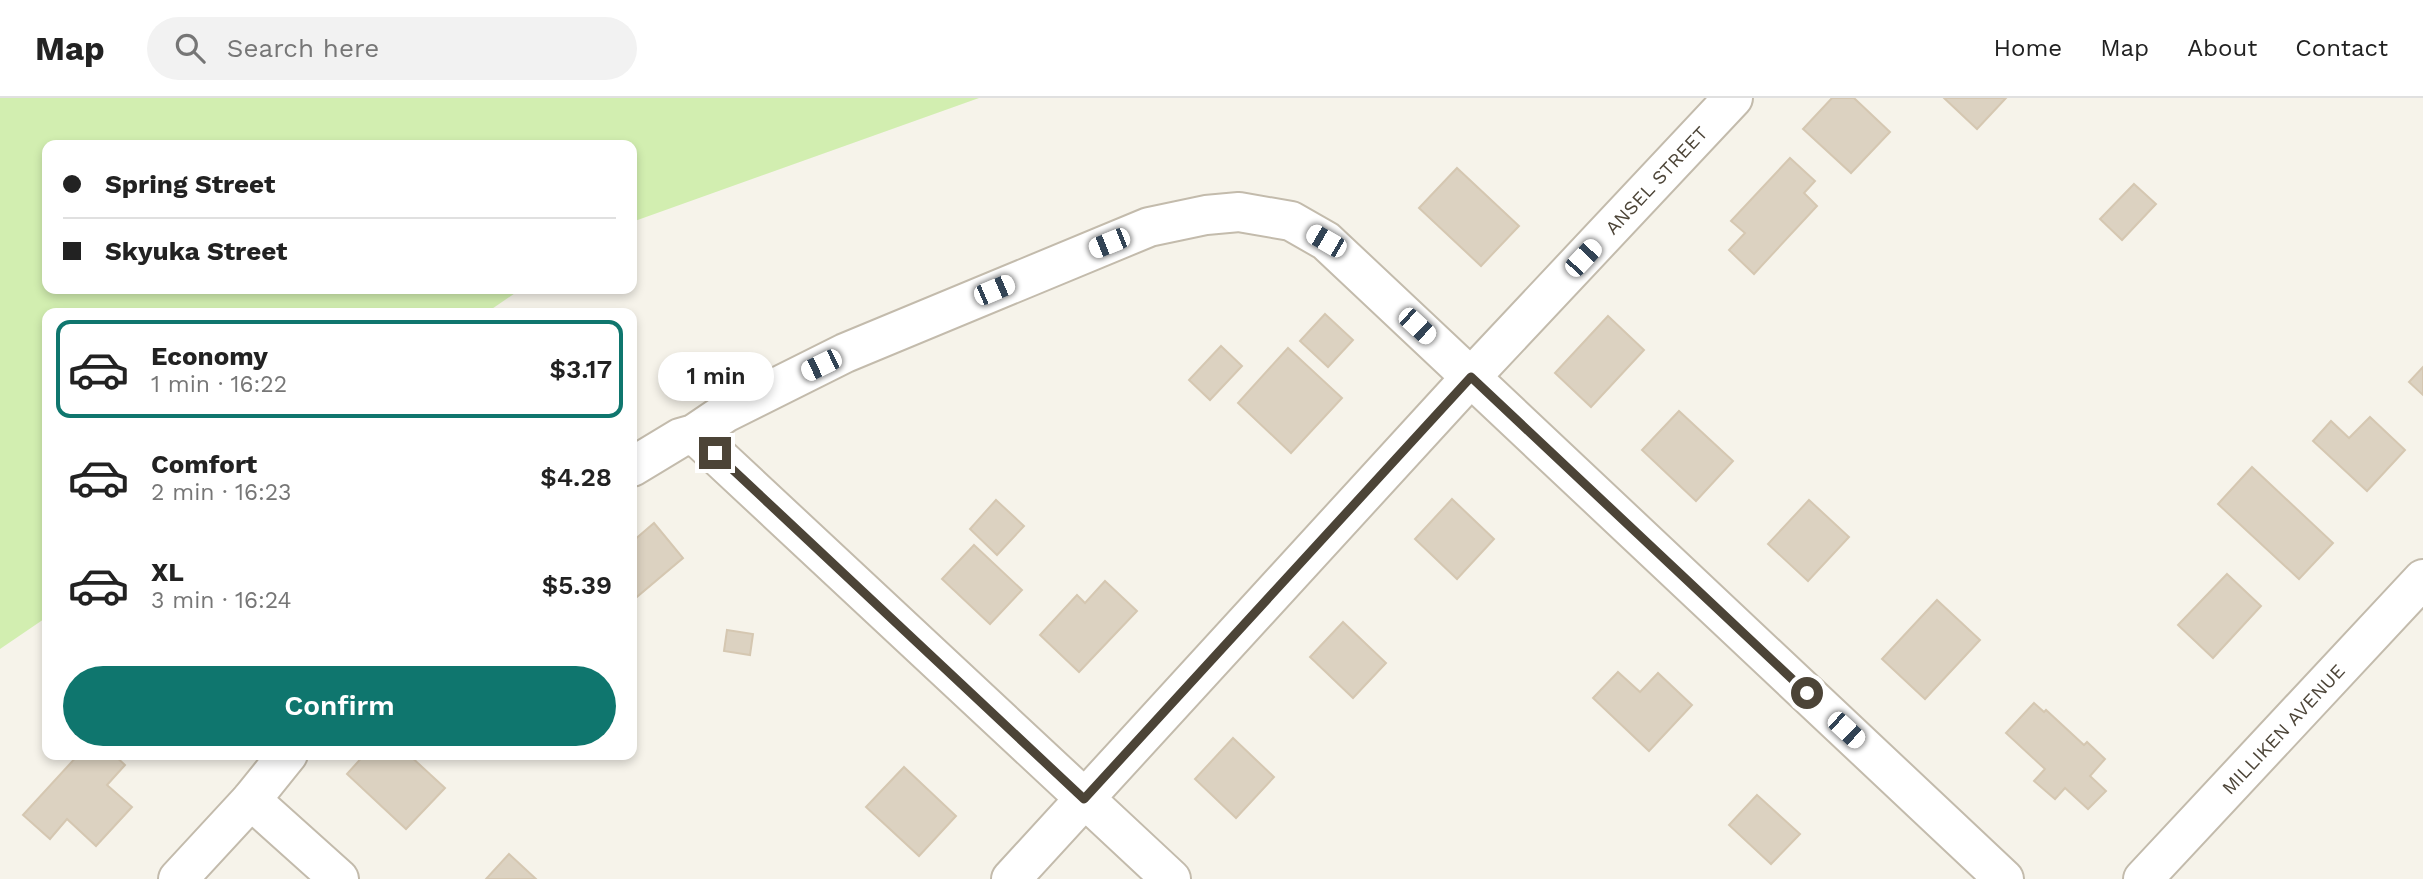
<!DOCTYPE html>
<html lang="en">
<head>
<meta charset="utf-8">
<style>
  body { margin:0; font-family:"Work Sans",sans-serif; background:#f2f2f2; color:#222; height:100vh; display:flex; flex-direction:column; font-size:26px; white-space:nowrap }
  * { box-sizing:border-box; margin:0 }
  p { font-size:23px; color:#767676 }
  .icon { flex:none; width:38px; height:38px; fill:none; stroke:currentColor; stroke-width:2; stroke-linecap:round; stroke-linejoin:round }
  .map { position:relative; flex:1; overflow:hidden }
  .side { position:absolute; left:42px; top:210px; width:595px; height:452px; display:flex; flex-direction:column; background:#fff; border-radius:14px; box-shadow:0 4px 10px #0003 }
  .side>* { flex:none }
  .banner { position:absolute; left:42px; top:42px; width:595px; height:154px; border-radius:14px; box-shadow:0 4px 10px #0003; display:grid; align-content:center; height:154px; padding:0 21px; background:#fff }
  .end { position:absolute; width:32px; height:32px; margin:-16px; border:9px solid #4c4437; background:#fff; box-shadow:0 0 0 4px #fff }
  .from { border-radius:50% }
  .bubble { position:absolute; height:49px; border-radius:24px; background:#fff; box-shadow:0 4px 10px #0003; font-size:23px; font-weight:600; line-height:49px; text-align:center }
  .car { position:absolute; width:21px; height:42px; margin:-21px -10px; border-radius:9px; box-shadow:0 0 5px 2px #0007; background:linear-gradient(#fff 24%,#345 0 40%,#fff 0 76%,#345 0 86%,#fff 0) }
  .banner b { display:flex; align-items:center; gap:24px; height:66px; font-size:26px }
  .banner b+b { border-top:2px solid #e0e0e0 }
  .banner i { width:18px; height:18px; background:#222 }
  ul { padding:12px 0 0; list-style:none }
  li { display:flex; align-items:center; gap:21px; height:98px; margin:0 14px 10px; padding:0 7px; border:4px solid transparent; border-radius:14px }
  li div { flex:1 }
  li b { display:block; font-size:26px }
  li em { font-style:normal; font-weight:600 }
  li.selected { border-color:#0f766e }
  li>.icon { width:63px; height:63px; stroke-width:1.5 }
  .primary-button { display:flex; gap:14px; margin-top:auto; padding:14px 21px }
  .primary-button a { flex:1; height:80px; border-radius:42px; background:#0f766e; color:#fff; font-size:28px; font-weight:600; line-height:80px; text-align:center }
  header { display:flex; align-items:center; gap:42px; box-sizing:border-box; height:98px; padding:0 35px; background:#fff; border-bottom:2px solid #e0e0e0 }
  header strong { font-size:33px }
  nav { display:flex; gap:38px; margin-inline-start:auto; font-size:24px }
  .search { width:490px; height:63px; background:#f2f2f2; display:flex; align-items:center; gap:18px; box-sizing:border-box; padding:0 24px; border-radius:38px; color:#767676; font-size:26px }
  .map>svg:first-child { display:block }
</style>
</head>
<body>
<header>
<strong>Map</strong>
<div class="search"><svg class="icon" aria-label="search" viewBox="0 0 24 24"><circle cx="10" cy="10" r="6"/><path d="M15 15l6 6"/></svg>Search here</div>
<nav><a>Home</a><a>Map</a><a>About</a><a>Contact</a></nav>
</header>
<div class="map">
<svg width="2423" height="781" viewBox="0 0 2423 781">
  <rect width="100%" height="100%" fill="#f6f3ea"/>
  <path fill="#d2eeb0" d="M 0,0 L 979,0 L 632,124 L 632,47 L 47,47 L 47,191 L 521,191 L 486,215 L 47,215 L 47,519 L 0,551 Z"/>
  <g fill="#dcd2c1" stroke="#d5c7b1" stroke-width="2">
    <path d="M 1832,0 L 1854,0 L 1890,34 L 1851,75 L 1803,31 Z"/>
    <path d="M 1944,0 L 2006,0 L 1977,31 Z"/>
    <path d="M 1790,60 L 1815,83 L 1804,95 L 1817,108 L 1754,176 L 1729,152 L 1745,135 L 1731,123 Z"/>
    <path d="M 1457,70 L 1519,128 L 1481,168 L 1419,110 Z"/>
    <path d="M 2134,86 L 2156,106 L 2122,142 L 2100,121 Z"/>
    <path d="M 1325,216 L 1353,242 L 1328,269 L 1300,243 Z"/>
    <path d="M 1608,218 L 1644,252 L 1591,309 L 1555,275 Z"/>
    <path d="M 1221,248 L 1242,268 L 1210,302 L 1189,282 Z"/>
    <path d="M 1288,250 L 1342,300 L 1291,355 L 1238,305 Z"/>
    <path d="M 2423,269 L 2423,297 L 2409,284 Z"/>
    <path d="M 1679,313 L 1733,363 L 1696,403 L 1642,352 Z"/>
    <path d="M 2370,319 L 2405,352 L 2367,393 L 2313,343 L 2331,323 L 2349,340 Z"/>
    <path d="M 2252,369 L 2333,445 L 2299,481 L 2218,406 Z"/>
    <path d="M 1452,401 L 1494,441 L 1457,481 L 1415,441 Z"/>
    <path d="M 996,402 L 1024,428 L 997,457 L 970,431 Z"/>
    <path d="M 1809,402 L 1849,439 L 1808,483 L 1768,446 Z"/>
    <path d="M 654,425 L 683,460 L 632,503 L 632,444 Z"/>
    <path d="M 974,447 L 1022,492 L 990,526 L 942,481 Z"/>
    <path d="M 2227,476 L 2261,508 L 2213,560 L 2178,527 Z"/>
    <path d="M 1105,483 L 1137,513 L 1079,574 L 1040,537 L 1077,497 L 1085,505 Z"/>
    <path d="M 1937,502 L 1980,542 L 1925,601 L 1882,561 Z"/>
    <path d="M 1343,524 L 1386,565 L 1353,600 L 1310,559 Z"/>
    <path d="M 727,532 L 753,536 L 750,557 L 724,553 Z"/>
    <path d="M 1618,574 L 1640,594 L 1658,575 L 1692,607 L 1649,653 L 1593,600 Z"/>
    <path d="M 2034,605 L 2044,614 L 2046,612 L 2084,647 L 2087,644 L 2105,661 L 2090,678 L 2106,693 L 2088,711 L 2065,690 L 2055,701 L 2034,683 L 2045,671 L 2006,635 Z"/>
    <path d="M 1233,640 L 1274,679 L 1236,720 L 1195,681 Z"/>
    <path d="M 79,656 L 113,656 L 125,667 L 107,687 L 132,709 L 96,748 L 67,721 L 50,741 L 23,717 Z"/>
    <path d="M 365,656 L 408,656 L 445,690 L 406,731 L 347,676 Z"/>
    <path d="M 904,669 L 956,718 L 919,758 L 866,709 Z"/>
    <path d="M 1757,697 L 1800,736 L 1771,766 L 1729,727 Z"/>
    <path d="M 509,756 L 536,781 L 486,781 Z"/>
  </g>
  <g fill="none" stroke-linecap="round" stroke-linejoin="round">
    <defs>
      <g id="minor">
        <path d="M 694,336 L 1171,781"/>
        <path d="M 632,369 L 680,340 L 694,336 L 725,315 L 845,255 L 1149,129 L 1206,117 L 1239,114 L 1291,123 L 1326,143 L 2004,781"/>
        <path d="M 251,702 L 339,781"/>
        <path d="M 178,781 L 251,702 L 288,656"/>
        <path d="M 1011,781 L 1471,279 L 1733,0"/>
        <path d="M 2143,781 L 2423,481"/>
      </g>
    </defs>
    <use href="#minor" stroke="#c3bbac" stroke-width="42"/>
    <use href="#minor" stroke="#fff" stroke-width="38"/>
  </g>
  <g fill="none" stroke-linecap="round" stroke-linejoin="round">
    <path stroke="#4c4437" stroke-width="9" d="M 715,355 L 1084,701 L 1471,279 L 1807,595"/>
  </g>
  <g text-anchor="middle" stroke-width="6" stroke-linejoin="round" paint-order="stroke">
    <g font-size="19" fill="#4c4437" stroke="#fff">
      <text transform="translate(1656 82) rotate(-47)" y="7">ANSEL STREET</text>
      <text transform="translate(2283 631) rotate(-47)" y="7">MILLIKEN AVENUE</text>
    </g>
  </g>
</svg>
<i class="end from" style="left:1807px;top:595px"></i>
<i class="end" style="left:715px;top:355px"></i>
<div class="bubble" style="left:658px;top:254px;width:116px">1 min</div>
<i class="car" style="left:1326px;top:143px;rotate:300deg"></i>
<i class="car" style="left:1109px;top:145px;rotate:248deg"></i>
<i class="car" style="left:1583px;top:160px;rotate:43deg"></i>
<i class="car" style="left:994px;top:192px;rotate:67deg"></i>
<i class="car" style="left:1417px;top:228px;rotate:133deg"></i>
<i class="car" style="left:821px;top:267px;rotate:244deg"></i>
<i class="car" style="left:1846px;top:632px;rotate:133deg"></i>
<div class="banner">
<b><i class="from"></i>Spring Street</b>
<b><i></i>Skyuka Street</b>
</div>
<section class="side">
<ul>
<li class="selected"><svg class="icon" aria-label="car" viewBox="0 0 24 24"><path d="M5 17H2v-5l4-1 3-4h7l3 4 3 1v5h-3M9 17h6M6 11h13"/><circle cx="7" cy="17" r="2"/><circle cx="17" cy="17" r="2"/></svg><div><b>Economy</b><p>1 min · 16:22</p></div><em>$3.17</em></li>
<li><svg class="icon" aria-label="car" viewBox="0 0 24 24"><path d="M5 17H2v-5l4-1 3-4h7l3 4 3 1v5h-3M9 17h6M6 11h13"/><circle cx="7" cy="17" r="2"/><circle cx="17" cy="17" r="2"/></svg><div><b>Comfort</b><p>2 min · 16:23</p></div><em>$4.28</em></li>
<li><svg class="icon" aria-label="car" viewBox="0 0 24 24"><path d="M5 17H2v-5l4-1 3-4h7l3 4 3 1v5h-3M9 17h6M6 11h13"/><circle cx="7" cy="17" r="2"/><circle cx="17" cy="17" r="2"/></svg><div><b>XL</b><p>3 min · 16:24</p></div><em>$5.39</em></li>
</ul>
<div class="primary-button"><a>Confirm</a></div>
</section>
</div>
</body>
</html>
